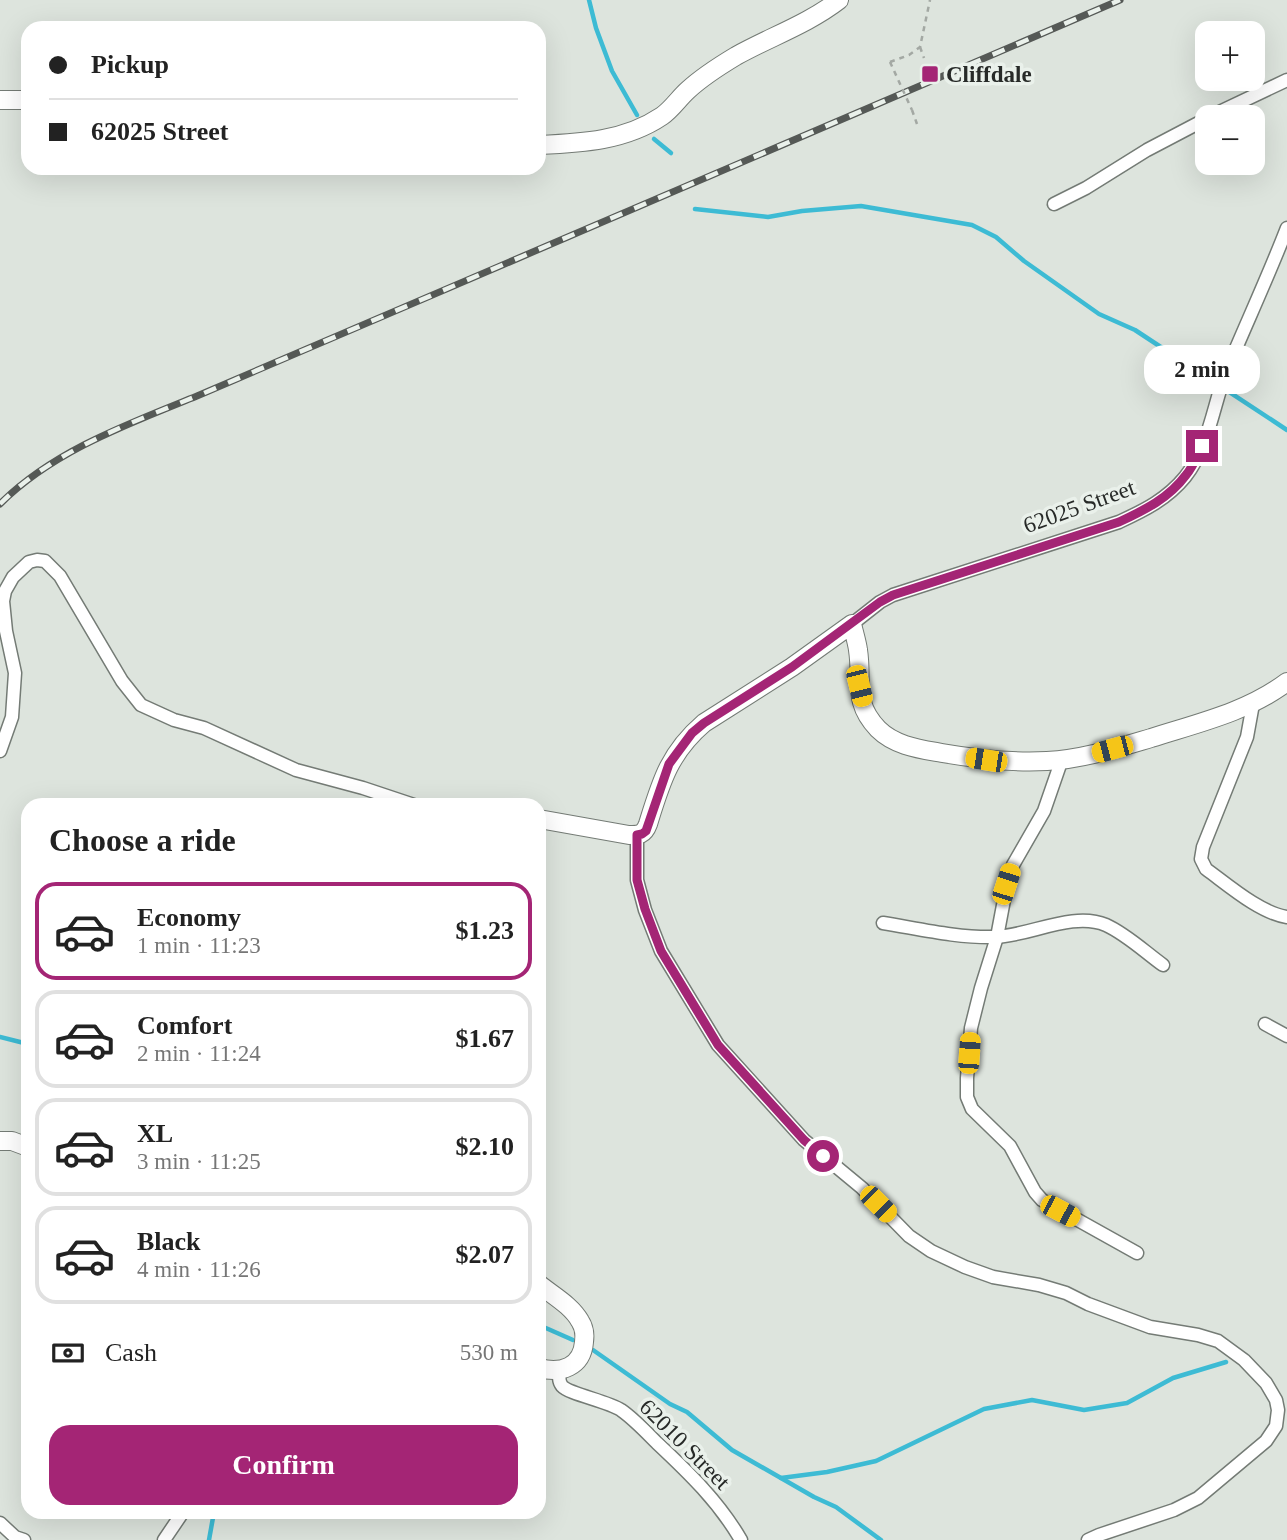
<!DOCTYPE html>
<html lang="en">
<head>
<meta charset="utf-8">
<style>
  body { margin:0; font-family:Georgia,serif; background:#f6f6f6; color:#222; height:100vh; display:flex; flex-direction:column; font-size:26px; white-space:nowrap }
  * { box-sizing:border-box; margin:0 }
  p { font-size:23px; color:#767676 }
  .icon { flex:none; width:38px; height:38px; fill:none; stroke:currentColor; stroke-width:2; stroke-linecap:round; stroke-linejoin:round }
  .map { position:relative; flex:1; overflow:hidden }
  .panel { position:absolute; left:21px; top:798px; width:525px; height:721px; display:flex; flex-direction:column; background:#fff; border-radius:21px; box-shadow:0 7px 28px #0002 }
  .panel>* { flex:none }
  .top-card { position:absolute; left:21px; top:21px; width:525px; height:154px; border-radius:21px; box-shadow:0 7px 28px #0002; display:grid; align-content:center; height:154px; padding:0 28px; background:#fff }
  .fabs { position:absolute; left:1195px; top:21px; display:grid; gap:14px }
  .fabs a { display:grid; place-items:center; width:70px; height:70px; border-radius:14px; background:#fff; box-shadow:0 7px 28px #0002; font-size:35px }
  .end { position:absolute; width:32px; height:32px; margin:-16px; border:9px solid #a42575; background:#fff; box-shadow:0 0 0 4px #fff }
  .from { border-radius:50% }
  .bubble { position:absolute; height:49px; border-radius:21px; background:#fff; box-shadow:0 7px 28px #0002; font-size:23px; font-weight:600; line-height:49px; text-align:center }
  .car { position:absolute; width:21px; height:42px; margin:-21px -10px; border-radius:9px; box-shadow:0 0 5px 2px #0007; background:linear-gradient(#f5c518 24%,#345 0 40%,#f5c518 0 76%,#345 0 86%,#f5c518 0) }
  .top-card b { display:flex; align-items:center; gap:24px; height:66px; font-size:26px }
  .top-card b+b { border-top:2px solid #e0e0e0 }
  .top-card i { width:18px; height:18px; background:#222 }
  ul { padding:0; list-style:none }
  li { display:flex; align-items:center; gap:21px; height:98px; margin:0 14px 10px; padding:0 14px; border:4px solid #e0e0e0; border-radius:21px }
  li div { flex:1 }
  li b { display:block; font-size:26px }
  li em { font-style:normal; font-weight:600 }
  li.active { border-color:#a42575 }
  li>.icon { width:63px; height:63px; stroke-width:1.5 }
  h2 { padding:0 28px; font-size:32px; line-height:84px }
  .pay { display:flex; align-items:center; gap:18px; height:77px; padding:0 28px; font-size:26px }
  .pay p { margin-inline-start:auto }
  .cta { display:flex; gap:14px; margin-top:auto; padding:14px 28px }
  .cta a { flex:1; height:80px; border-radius:21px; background:#a42575; color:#fff; font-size:28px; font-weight:600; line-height:80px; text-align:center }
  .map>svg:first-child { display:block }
</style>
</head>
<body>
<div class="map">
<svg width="1287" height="1540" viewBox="0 0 1287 1540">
  <rect width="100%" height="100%" fill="#dde4dd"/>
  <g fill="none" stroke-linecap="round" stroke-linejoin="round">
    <g stroke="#3dbbd4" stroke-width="4.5">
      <path d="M 589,0 L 596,28 L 612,71 L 637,115"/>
      <path d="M 654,139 L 671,153"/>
      <path d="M 695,209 L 768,217 L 802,211 L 861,206 L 972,225 L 996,237 L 1024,261 L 1099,314 L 1135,330 L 1287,430"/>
      <path d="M 0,1037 L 28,1044"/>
      <path d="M 539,1325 L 573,1340"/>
      <path d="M 593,1350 L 670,1404 L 687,1412 L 732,1450 L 814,1497 L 836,1507 L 881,1540"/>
      <path d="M 781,1478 L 827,1472 L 876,1461 L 984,1409 L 1032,1400 L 1084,1410 L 1127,1403 L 1173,1378 L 1226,1362"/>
      <path d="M 209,1540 L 214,1512"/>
    </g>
    <defs>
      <g id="street">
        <path d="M 1209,117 L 1287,80"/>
        <path d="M 1054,204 L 1086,188 L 1147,150 L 1208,118"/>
        <path d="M 852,624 L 880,602 L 893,595 L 1119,522 C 1145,510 1167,499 1185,477 C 1209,447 1213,406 1226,372 C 1246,324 1268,277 1287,228"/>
        <path d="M 1253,704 L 1247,737 L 1203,847 L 1201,859 L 1206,869 C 1228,885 1260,913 1287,917"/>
        <path d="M 0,751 L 12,717 L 15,673 L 6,631 L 3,601 L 5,591 L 13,577 L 29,562 L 37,560 L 45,561 L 60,576 L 122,681 L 141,705 L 174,720 L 204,728 L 296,770 L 363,788 L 414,805"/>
        <path d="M 1062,759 L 1044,811 L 1013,865 L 1007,884 L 997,937 L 981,988 L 971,1028 L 967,1078 L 967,1097 L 972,1109 L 1010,1146 L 1035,1192 L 1042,1200 L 1137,1253"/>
        <path d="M 637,835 L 637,880 L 645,910 L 661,951 L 718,1045 L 804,1140 L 862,1188 L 909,1236 L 931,1251 L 965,1267 L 993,1277 L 1039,1285 L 1066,1293 L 1088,1304 L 1150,1327 L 1198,1335 L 1218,1341 L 1244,1360 L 1266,1383 L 1276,1400 L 1278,1410 L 1276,1426 L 1266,1441 L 1198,1498 L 1174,1510 L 1099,1535 L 1088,1540"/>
        <path d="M 883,923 C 920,929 957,938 995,937 C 1029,936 1073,911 1106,925 C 1126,934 1145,952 1163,965"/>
        <path d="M 1265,1024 L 1287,1036"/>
        <path d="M 560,1370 C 559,1376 558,1381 562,1386 C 569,1394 607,1401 621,1410 C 634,1419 646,1432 657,1443 C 689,1473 719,1502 741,1540"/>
        <path d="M 0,1523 L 15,1537 L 24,1540"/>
        <path d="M 164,1540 L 183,1512"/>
      </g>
      <g id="secondary">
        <path d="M 0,100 L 28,100"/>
        <path d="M 539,145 C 582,143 625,141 662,116 C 672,109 679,98 688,90 C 701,78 721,65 736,56 C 770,37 808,24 839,0"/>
        <path d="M 539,819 L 629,835 C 639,835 644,835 648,824 C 661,782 669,753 704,723 L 792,667 L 852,624 C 854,633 857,642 858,650 C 863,682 852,702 878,729 C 895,746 920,749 942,753 C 977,759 1012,763 1047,761 C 1083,759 1117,748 1151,738 C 1198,723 1247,712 1287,682"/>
        <path d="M 0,1141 L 12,1141 L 28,1147"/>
        <path d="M 539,1284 C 552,1295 571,1305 580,1321 C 584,1327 585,1335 584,1342 C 582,1367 561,1374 539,1368"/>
      </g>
    </defs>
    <use href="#street" stroke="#747b75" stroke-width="15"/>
    <use href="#secondary" stroke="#747b75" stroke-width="20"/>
    <g stroke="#a3a8a3" stroke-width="2.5" stroke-dasharray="5 5" stroke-linecap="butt">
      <path d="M 920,47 L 924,58"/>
      <path d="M 890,62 L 909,55 L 920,47 L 930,0"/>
      <path d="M 912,110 L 917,124"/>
    </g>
    <use href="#street" stroke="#fff" stroke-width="12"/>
    <use href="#secondary" stroke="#fff" stroke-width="18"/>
    <defs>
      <path id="rail" d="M 0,504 C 53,451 128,424 197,396 L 1120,0"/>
    </defs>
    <use href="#rail" stroke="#555956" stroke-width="7"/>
    <use href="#rail" stroke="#eaf1eb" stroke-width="4.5" stroke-dasharray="13" stroke-linecap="butt"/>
    <path stroke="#a3a8a3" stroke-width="2.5" stroke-dasharray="5 5" stroke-linecap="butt" d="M 890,62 L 912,110"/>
  </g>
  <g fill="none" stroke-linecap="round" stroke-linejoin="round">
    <path stroke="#a42575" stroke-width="9" d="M 823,1156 L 804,1140 L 718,1045 L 661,951 L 645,909 L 637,880 L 637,835 L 642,834 L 646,831 L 669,764 L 692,733 L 704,723 L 792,667 L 880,602 L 893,595 L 1119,522 C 1145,510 1169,498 1186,475 C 1193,467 1197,456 1202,446"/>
  </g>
  <rect fill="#a42575" stroke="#eaf1eb" stroke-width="2.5" x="921" y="65" width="18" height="18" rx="3.5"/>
  <g text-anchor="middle" stroke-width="7" stroke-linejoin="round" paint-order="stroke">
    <g font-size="23" font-weight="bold" fill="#272a28" stroke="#eaf1eb" text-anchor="start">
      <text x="946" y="82">Cliffdale</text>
    </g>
    <g font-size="23" fill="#272a28" stroke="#eaf1eb">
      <text transform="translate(1079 506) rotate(-20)" y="8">62025 Street</text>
      <text transform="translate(685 1444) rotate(45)" y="8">62010 Street</text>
    </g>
  </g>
</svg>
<div class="fabs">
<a>+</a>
<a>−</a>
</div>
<i class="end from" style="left:823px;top:1156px"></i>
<i class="end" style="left:1202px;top:446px"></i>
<div class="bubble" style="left:1144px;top:345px;width:116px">2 min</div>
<i class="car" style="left:859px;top:686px;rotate:166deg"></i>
<i class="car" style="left:1112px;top:749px;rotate:255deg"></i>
<i class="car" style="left:986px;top:760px;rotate:279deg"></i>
<i class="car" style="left:1006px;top:884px;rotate:18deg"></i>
<i class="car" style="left:969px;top:1053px;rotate:4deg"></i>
<i class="car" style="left:878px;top:1204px;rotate:135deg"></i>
<i class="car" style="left:1060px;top:1211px;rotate:118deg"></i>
<div class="top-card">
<b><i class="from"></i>Pickup</b>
<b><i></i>62025 Street</b>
</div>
<section class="panel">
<h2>Choose a ride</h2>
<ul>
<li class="active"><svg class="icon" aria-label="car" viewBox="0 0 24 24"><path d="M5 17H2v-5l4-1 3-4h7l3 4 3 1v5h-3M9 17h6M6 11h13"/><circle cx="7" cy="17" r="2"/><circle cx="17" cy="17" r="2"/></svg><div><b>Economy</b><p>1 min · 11:23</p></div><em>$1.23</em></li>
<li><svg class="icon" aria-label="car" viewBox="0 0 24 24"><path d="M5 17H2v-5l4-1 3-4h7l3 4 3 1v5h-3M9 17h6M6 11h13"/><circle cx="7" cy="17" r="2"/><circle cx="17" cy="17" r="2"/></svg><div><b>Comfort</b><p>2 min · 11:24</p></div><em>$1.67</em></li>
<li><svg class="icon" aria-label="car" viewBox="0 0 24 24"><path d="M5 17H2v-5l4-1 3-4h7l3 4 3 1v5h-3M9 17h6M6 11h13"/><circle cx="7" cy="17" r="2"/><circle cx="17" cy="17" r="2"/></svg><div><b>XL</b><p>3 min · 11:25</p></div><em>$2.10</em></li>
<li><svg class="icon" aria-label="car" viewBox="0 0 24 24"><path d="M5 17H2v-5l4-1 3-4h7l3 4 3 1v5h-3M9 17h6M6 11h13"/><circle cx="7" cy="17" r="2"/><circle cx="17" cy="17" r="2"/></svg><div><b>Black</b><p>4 min · 11:26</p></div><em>$2.07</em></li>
</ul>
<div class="pay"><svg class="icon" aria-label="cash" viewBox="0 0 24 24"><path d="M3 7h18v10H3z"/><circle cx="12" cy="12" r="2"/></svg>Cash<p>530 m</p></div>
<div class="cta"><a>Confirm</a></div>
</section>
</div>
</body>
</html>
